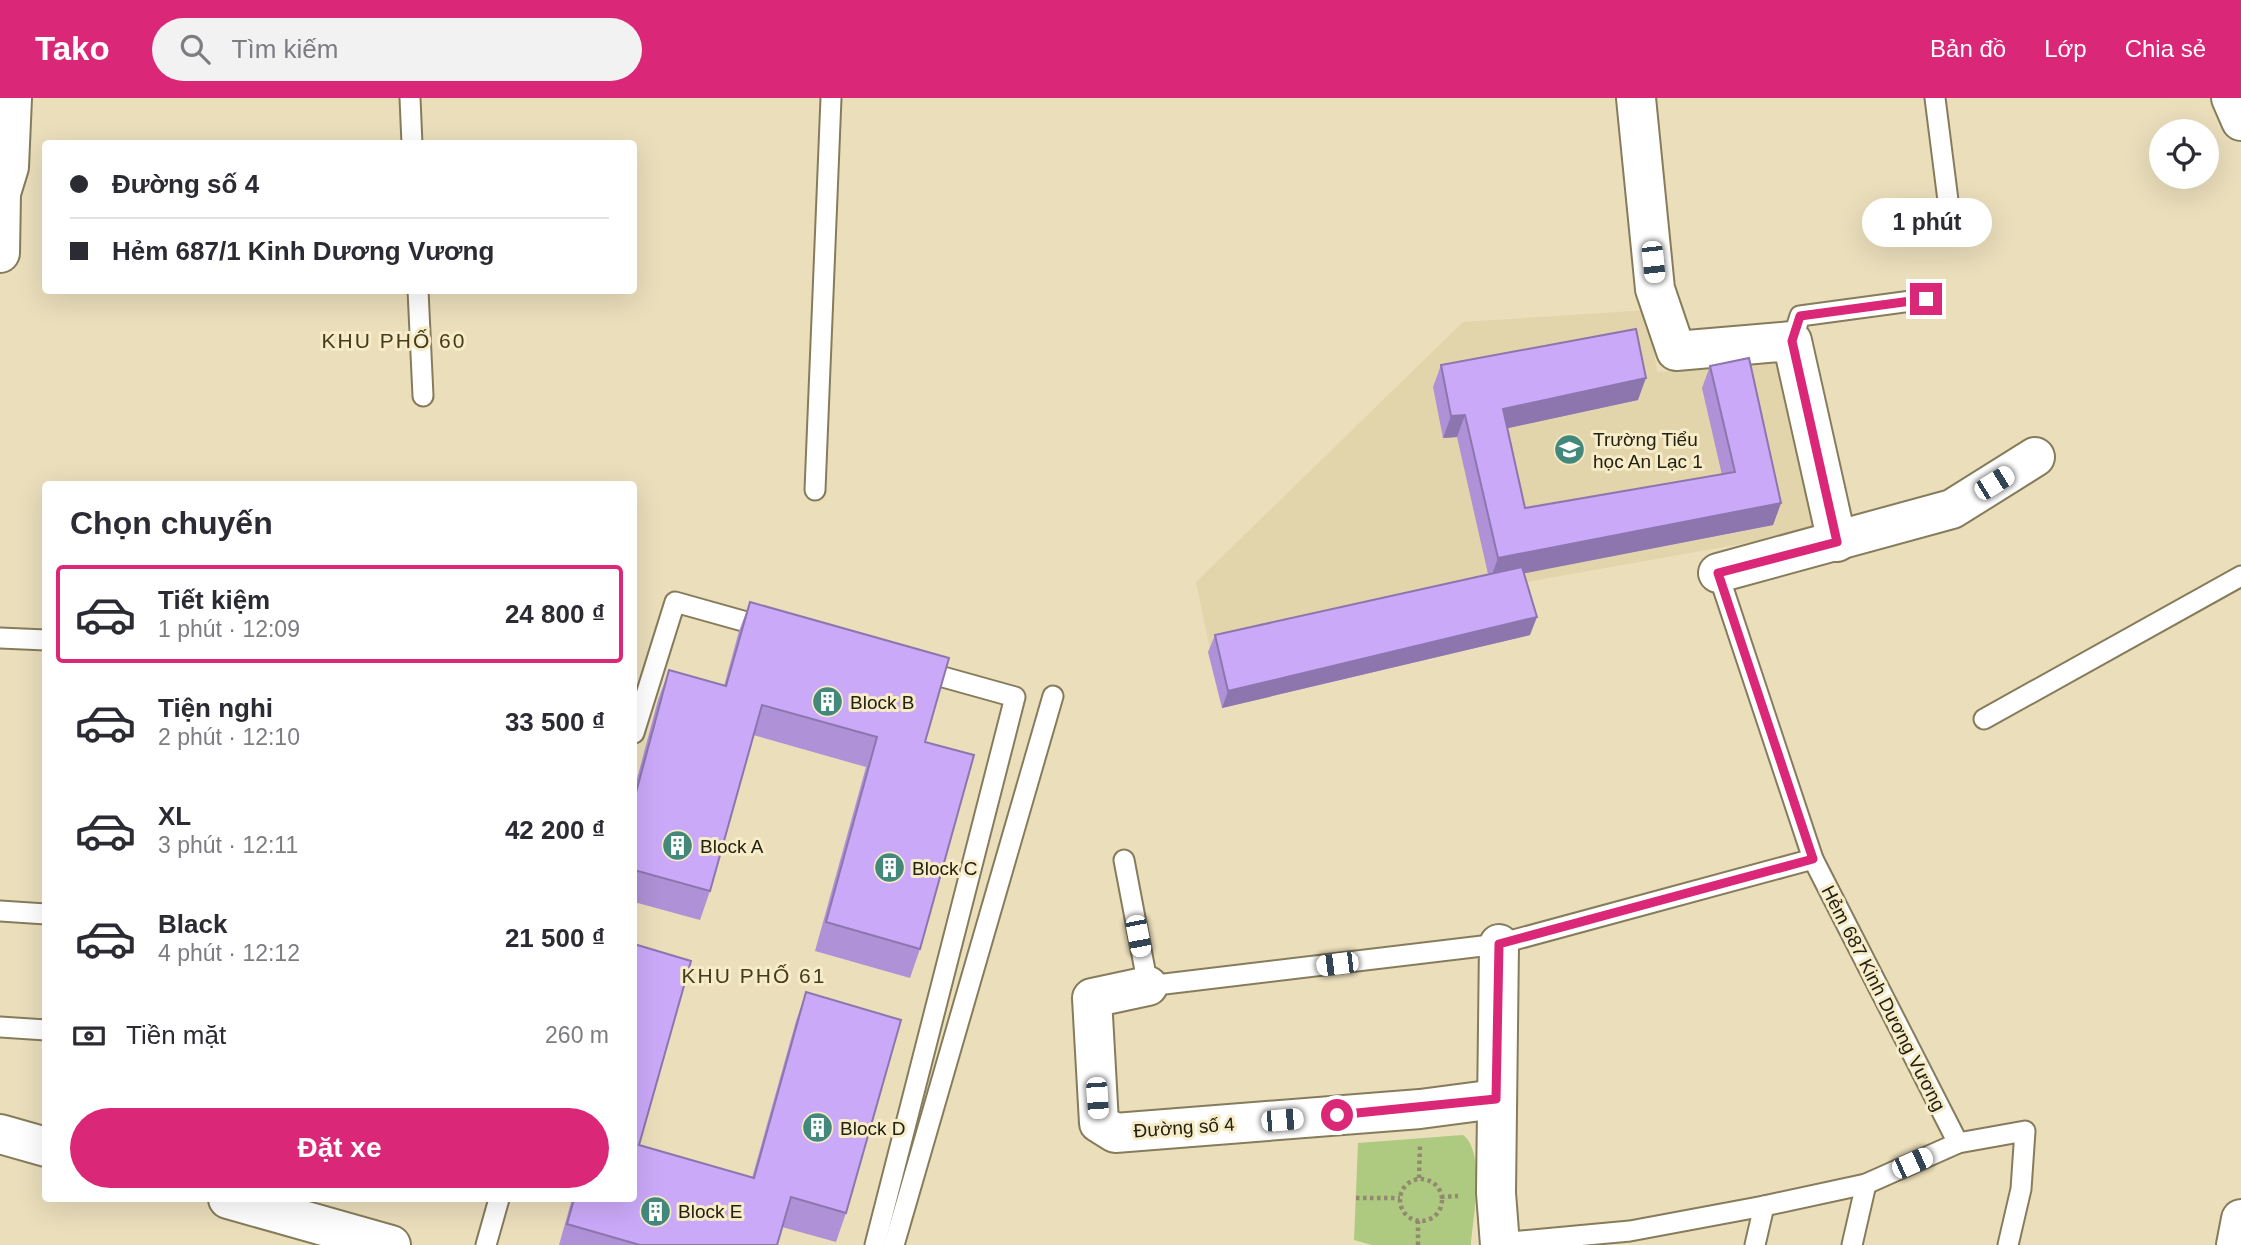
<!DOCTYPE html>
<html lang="vi">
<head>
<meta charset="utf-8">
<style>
  body { margin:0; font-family:Helvetica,sans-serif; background:#f2f2f3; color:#2b2b33; height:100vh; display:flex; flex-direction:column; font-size:26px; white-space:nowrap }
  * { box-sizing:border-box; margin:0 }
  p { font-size:23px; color:#7c7c81 }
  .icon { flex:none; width:38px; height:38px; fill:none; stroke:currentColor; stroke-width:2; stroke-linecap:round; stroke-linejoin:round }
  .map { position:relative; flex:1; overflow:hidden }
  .side { position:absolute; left:42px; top:383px; width:595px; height:721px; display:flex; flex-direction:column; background:#fff; border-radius:7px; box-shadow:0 7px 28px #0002 }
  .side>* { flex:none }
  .banner { position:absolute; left:42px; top:42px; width:595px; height:154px; border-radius:7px; box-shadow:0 7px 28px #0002; display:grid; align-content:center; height:154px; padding:0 28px; background:#fff }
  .tools { position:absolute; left:2149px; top:21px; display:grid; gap:14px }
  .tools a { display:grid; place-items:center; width:70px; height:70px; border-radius:50%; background:#fff; box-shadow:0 7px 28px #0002; font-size:35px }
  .end { position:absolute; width:32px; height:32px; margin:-16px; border:9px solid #db2777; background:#fff; box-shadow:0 0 0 4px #fff }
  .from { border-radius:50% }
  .bubble { position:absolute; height:49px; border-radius:24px; background:#fff; box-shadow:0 7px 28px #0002; font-size:23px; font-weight:700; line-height:49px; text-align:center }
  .car { position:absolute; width:21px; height:42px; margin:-21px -10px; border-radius:9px; box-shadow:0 0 5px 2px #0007; background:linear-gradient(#fff 24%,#345 0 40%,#fff 0 76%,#345 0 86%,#fff 0) }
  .banner b { display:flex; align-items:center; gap:24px; height:66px; font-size:26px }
  .banner b+b { border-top:2px solid #e1e1e2 }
  .banner i { width:18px; height:18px; background:#2b2b33 }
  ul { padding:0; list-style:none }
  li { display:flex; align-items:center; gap:21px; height:98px; margin:0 14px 10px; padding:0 14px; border:4px solid transparent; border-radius:7px }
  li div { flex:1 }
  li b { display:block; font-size:26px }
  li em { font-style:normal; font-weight:700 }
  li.active { border-color:#db2777 }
  li>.icon { width:63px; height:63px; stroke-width:1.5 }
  h2 { padding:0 28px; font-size:32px; line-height:84px }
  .pay { display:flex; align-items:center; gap:18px; height:77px; padding:0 28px; font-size:26px }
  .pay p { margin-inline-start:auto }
  .primary-button { display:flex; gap:14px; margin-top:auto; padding:14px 28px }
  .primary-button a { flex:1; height:80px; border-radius:42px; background:#db2777; color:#fff; font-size:28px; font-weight:700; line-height:80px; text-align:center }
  header { display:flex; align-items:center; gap:42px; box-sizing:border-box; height:98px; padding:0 35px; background:#db2777; color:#fff }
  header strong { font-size:33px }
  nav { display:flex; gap:38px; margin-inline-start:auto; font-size:24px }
  .search { width:490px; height:63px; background:#f2f2f3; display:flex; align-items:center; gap:18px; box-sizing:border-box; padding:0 24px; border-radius:38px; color:#7c7c81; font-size:26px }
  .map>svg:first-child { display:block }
</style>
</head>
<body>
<header>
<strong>Tako</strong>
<div class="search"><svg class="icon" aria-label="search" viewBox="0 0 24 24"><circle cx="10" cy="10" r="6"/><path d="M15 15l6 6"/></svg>Tìm kiếm</div>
<nav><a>Bản đồ</a><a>Lớp</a><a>Chia sẻ</a></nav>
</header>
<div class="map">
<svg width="2241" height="1147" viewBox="0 0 2241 1147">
  <rect width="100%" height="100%" fill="#eadebb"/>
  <path fill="#e3d5ab" d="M 1648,212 L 1657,274 L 1784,262 L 1831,430 L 1516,486 L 1530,537 L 1222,610 L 1196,484 L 1463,224 Z"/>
  <path fill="#aeca81" d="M 1463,1037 C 1486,1054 1473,1120 1471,1147 L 1372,1147 L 1354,1142 L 1358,1045 Z"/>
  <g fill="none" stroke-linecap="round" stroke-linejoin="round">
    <defs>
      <g id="lane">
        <path d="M 410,0 L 412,46"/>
        <path d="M 1935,0 L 1951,126"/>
        <path d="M 418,192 L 423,298"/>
        <path d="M 1792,243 L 1800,218 L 1926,201"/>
        <path d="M 815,392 L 831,0"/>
        <path d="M 1718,475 L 1813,761 L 1958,1045"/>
        <path d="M 0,540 L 46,542"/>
        <path d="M 1984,621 L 2241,478"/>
        <path d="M 634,635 L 675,504 L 768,530"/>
        <path d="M 1124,762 L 1148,888 L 1499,846 L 1813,761"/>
        <path d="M 0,813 L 46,816"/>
        <path d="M 0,929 L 46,932"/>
        <path d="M 1500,1145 L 1630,1133 L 1764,1108 L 1866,1086 L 1958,1045 L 2025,1033 L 2021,1091 L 2008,1147"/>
        <path d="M 486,1147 L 499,1101"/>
        <path d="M 875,1147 L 1015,599 L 918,572"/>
        <path d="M 894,1147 L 1053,598"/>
        <path d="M 1755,1147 L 1764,1108"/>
        <path d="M 1852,1147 L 1866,1086"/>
      </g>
      <g id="street">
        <path d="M 1636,0 L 1655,191 L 1676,253 L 1792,243 L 1837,444"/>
        <path d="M 1718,475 L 1952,411 L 2035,359"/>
        <path d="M 1499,846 L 1496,1095 L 1500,1147"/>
        <path d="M 1148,888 L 1092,900 L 1099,1025 L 1115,1035 L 1420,1011 L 1496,1001"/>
        <path d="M 0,1036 L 46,1049"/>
        <path d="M 228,1101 L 391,1147"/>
        <path d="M 2236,1147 L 2241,1121"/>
      </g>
      <g id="secondary">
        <path d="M 2231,0 L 2241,23"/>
        <path d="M 0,155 L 1,95 L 9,69 L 12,0"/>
      </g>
    </defs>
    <use href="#lane" stroke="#867c5c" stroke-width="23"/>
    <use href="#street" stroke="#867c5c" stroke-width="42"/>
    <use href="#secondary" stroke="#867c5c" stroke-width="42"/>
    <g stroke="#928970" stroke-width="4.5" stroke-dasharray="3.5 3.5" stroke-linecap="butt">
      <path d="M 1419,1080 L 1420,1046"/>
      <circle cx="1421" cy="1102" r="21"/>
      <path d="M 1441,1099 L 1458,1098"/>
      <path d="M 1356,1100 L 1400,1100"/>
      <path d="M 1418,1147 L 1418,1123"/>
    </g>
    <use href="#lane" stroke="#fff" stroke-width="19"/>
    <use href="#street" stroke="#fff" stroke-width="38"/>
    <use href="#secondary" stroke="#fff" stroke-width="38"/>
  </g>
  <g fill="#ae91d6">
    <path d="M 1441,267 L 1638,302 L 1507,330 L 1525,410 L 1722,377 L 1702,290 L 1710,268 L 1781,405 L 1773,427 L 1523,475 L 1530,537 L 1222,610 L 1208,554 L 1215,537 L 1488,476 L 1457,339 L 1443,340 L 1433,289 Z"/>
    <path d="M 750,504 L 925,644 L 920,851 L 910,880 L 815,853 L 866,669 L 753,637 L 710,793 L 700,822 L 634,804 L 634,692 L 658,602 L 669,572 L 724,588 L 739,533 Z"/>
    <path d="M 806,894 L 846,1115 L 836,1144 L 782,1129 L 777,1147 L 559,1147 L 572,1101 L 634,1101 L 639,1047 L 752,1080 L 796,923 Z"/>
  </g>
  <g fill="#8d76ae">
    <path d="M 1646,280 L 1638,302 L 1495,333 L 1503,311 Z"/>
    <path d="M 1465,317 L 1457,339 L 1443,340 L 1451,318 Z"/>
    <path d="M 1781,405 L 1773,427 L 1490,482 L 1498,460 Z"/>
    <path d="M 1537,519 L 1530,537 L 1222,610 L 1228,593 Z"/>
  </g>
  <g fill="#caa9f9" stroke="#8d76ae" stroke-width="2">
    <path d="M 1636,231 L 1646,280 L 1503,311 L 1525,410 L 1735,374 L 1710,268 L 1749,260 L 1781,405 L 1498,460 L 1465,317 L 1451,318 L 1441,267 Z"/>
    <path d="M 1522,469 L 1537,519 L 1228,593 L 1215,537 Z"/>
    <path d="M 750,504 L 949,560 L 925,644 L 974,657 L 920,851 L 826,824 L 877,639 L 762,607 L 710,793 L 634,772 L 634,702 L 669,572 L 726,588 Z"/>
    <path d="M 634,846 L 691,863 L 639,1047 L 754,1080 L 806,894 L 901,922 L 846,1115 L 791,1099 L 777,1147 L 640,1147 L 567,1126 L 574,1101 L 634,1101 Z"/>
  </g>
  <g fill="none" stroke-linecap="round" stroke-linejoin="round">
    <path stroke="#db2777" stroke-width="9" d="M 1337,1017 L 1496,1001 L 1499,846 L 1813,761 L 1718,475 L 1837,444 L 1792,243 L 1800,218 L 1926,201"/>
  </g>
  <defs>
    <symbol id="school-disc" viewBox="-11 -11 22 22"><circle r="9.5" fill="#44887c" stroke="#f7ecc8"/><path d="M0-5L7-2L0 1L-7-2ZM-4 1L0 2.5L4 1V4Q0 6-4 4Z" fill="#fff"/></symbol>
    <symbol id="building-disc" viewBox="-11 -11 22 22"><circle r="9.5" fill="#44887c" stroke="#f7ecc8"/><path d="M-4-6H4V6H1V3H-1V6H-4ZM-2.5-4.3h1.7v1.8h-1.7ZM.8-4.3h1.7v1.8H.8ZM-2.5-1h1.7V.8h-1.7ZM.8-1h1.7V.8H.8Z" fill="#fff"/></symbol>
  </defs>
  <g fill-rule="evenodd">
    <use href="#school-disc" x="1552" y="334" width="35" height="35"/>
    <use href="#building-disc" x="810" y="586" width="35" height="35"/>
    <use href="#building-disc" x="660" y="730" width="35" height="35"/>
    <use href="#building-disc" x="872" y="752" width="35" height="35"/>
    <use href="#building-disc" x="800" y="1012" width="35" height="35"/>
    <use href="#building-disc" x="638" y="1096" width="35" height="35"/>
  </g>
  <g text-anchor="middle" stroke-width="6" stroke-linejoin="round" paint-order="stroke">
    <g font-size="19" fill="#242013" stroke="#f7ecc8" text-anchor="start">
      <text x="1593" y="348">Trường Tiểu<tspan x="1593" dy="22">học An Lạc 1</tspan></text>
      <text x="850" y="611">Block B</text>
      <text x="700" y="755">Block A</text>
      <text x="912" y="777">Block C</text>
      <text x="840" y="1037">Block D</text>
      <text x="678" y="1120">Block E</text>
    </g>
    <g font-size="19" fill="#242013" stroke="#f7ecc8">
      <text transform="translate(1884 900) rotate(63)" y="7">Hẻm 687 Kinh Dương Vương</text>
      <text transform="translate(1184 1029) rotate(-4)" y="7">Đường số 4</text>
    </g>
    <g font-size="21" letter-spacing="2" fill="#443b1c" stroke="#f7ecc8">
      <text x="394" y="250">KHU PHỐ 60</text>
      <text x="754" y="885">KHU PHỐ 61</text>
    </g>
  </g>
</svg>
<div class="tools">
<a><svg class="icon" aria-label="locate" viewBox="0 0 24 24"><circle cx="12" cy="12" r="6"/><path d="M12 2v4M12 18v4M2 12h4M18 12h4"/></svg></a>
</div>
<i class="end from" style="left:1337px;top:1017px"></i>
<i class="end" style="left:1926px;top:201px"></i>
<div class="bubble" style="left:1862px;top:100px;width:130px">1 phút</div>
<i class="car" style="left:1653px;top:164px;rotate:174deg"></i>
<i class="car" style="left:1994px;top:385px;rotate:58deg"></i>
<i class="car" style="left:1138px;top:838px;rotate:169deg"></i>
<i class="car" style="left:1337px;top:866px;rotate:263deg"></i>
<i class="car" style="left:1097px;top:1000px;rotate:176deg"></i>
<i class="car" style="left:1282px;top:1022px;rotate:85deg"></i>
<i class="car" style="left:1912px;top:1065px;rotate:66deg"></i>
<div class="banner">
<b><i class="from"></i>Đường số 4</b>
<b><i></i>Hẻm 687/1 Kinh Dương Vương</b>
</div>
<section class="side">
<h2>Chọn chuyến</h2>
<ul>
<li class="active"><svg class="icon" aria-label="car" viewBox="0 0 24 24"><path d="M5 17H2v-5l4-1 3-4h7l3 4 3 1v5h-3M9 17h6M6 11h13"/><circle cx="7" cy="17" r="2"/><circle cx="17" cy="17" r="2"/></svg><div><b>Tiết kiệm</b><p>1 phút · 12:09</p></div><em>24 800 ₫</em></li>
<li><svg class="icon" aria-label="car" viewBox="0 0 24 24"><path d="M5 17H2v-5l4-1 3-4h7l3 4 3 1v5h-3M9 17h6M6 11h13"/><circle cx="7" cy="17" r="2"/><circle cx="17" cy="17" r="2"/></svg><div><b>Tiện nghi</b><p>2 phút · 12:10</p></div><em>33 500 ₫</em></li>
<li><svg class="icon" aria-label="car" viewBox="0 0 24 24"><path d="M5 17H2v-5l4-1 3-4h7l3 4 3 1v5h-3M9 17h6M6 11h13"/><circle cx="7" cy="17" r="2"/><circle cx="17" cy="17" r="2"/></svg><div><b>XL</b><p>3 phút · 12:11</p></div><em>42 200 ₫</em></li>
<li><svg class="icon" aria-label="car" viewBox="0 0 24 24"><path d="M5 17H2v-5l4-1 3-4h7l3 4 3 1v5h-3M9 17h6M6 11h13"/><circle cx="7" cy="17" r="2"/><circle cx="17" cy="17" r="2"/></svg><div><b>Black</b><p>4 phút · 12:12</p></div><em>21 500 ₫</em></li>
</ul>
<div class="pay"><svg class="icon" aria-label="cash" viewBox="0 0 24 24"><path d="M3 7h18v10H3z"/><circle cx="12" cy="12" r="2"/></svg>Tiền mặt<p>260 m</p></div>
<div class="primary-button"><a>Đặt xe</a></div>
</section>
</div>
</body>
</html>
